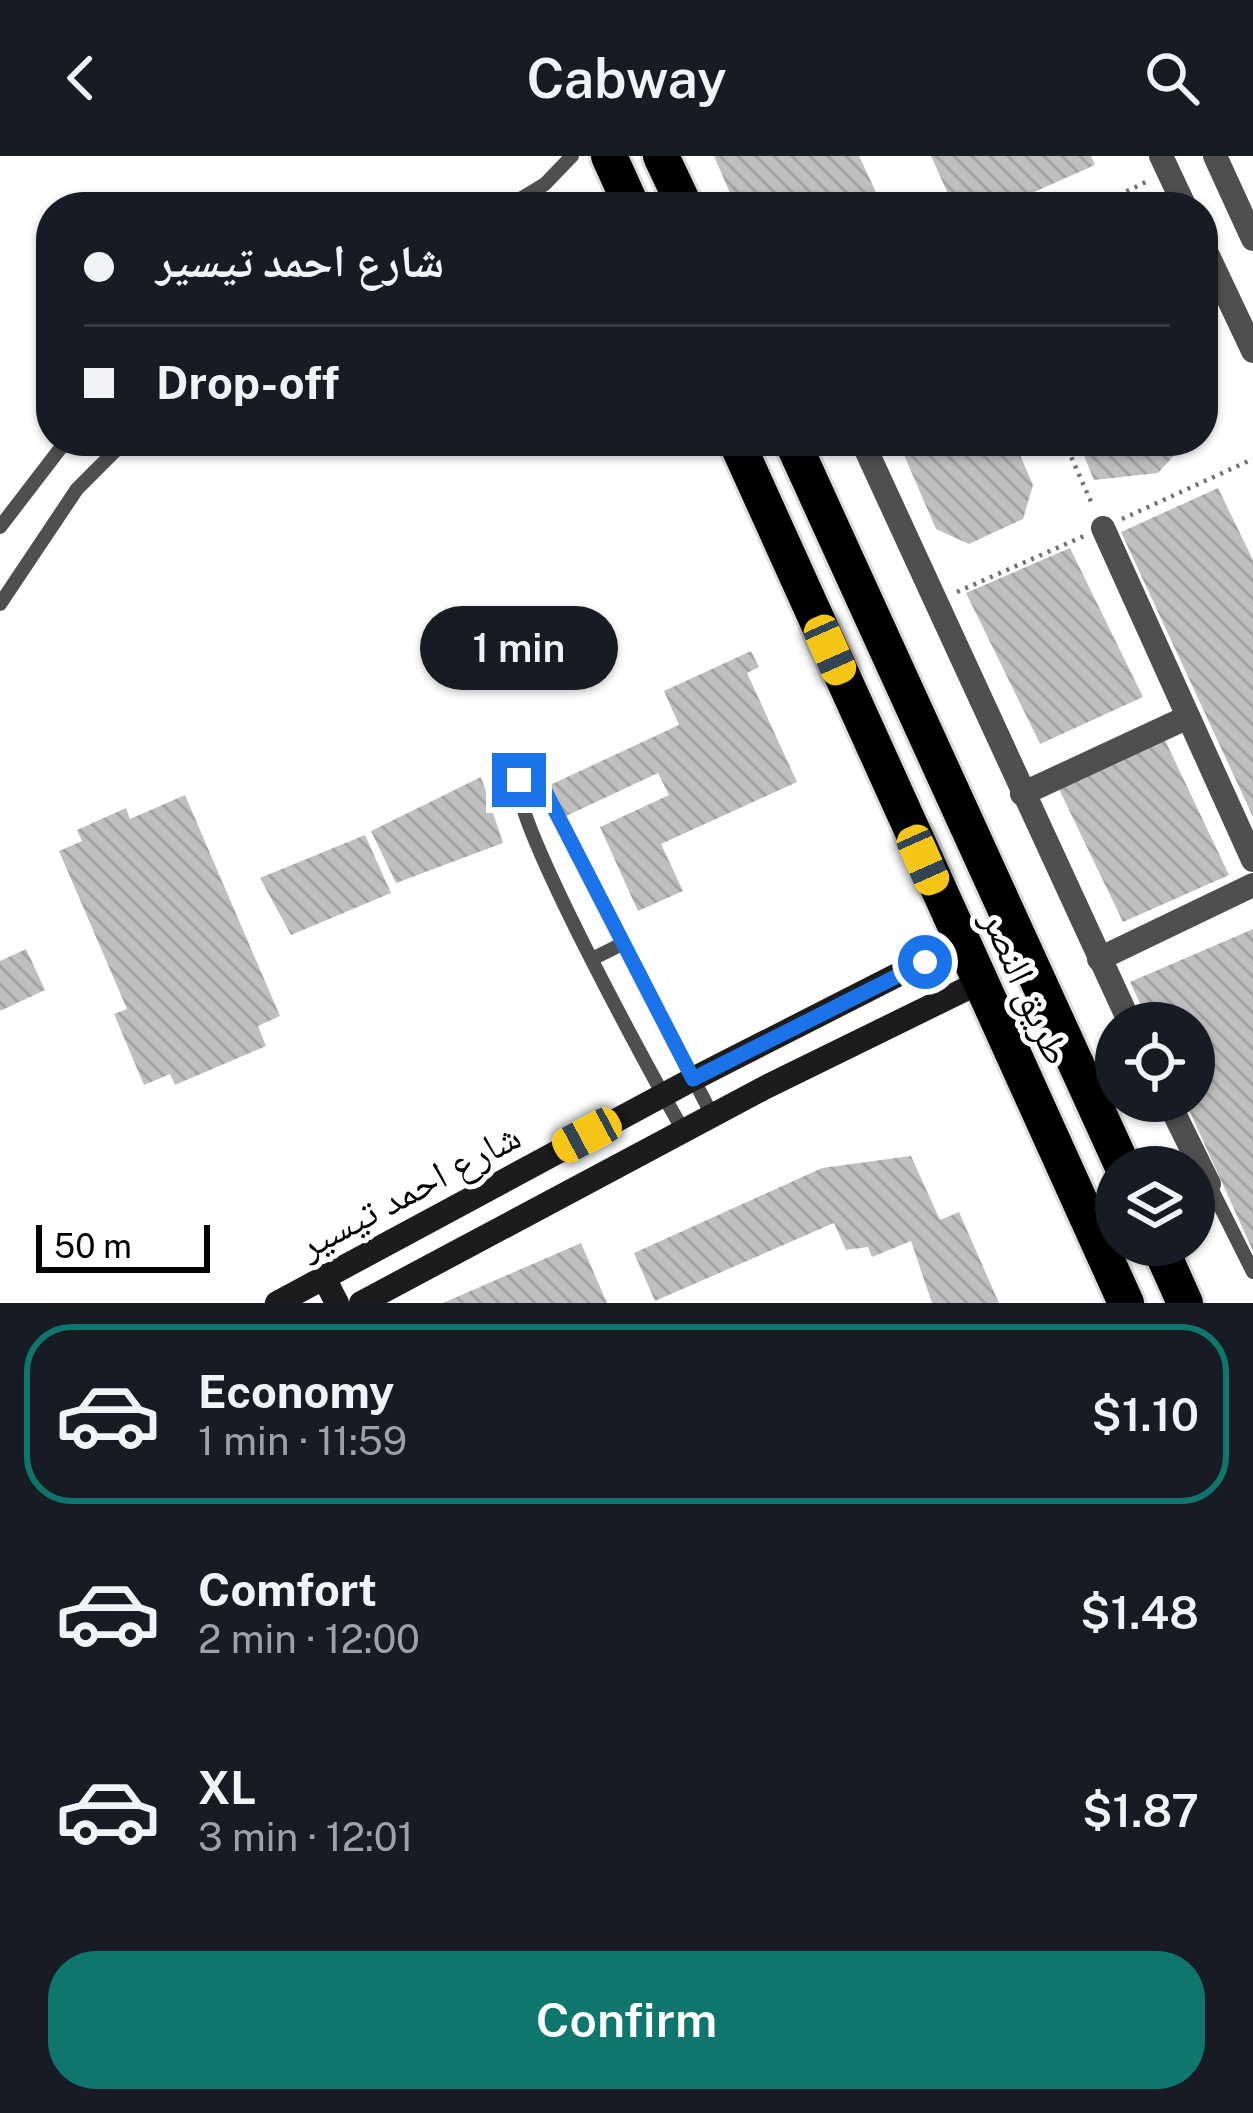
<!DOCTYPE html>
<html lang="en">
<head>
<meta charset="utf-8">
<style>
  body { margin:0; font-family:"Public Sans","Noto Naskh Arabic",sans-serif; background:#20242c; color:#f1f3f6; height:100vh; display:flex; flex-direction:column; font-size:45px; white-space:nowrap }
  * { box-sizing:border-box; margin:0 }
  p { font-size:39px; color:#9ea1a6 }
  .icon { flex:none; width:66px; height:66px; fill:none; stroke:currentColor; stroke-width:2; stroke-linecap:round; stroke-linejoin:round }
  .map { position:relative; height:1147px; overflow:hidden }
  .panel { display:flex; flex-direction:column; background:#171b24; flex:1 }
  .panel>* { flex:none }
  .banner { position:absolute; left:36px; top:36px; width:1182px; height:264px; border-radius:48px; box-shadow:0 3px 9px #0004; display:grid; align-content:center; height:264px; padding:0 48px; background:#171b24 }
  .fabs { position:absolute; left:1095px; top:846px; display:grid; gap:24px }
  .fabs a { display:grid; place-items:center; width:120px; height:120px; border-radius:50%; background:#171b24; box-shadow:0 3px 9px #0004; font-size:60px }
  .scale { position:absolute; left:36px; bottom:30px; width:174px; box-sizing:border-box; padding-left:12px; border:6px solid #000; border-top:0; font-size:33px; line-height:42px; white-space:nowrap; color:#000; -webkit-text-stroke:9px #fff; paint-order:stroke }
  .end { position:absolute; width:54px; height:54px; margin:-27px; border:15px solid #1a73e8; background:#fff; box-shadow:0 0 0 6px #fff }
  .from { border-radius:50% }
  .bubble { position:absolute; height:84px; border-radius:42px; background:#171b24; box-shadow:0 3px 9px #0004; font-size:39px; font-weight:600; line-height:84px; text-align:center }
  .car { position:absolute; width:36px; height:72px; margin:-36px -18px; border-radius:15px; box-shadow:0 0 9px 3px #0007; background:linear-gradient(#f5c518 24%,#345 0 40%,#f5c518 0 76%,#345 0 86%,#f5c518 0) }
  .banner b { display:flex; align-items:center; gap:42px; height:114px; font-size:45px }
  .banner b+b { border-top:3px solid #363941 }
  .banner i { width:30px; height:30px; background:#f1f3f6 }
  ul { padding:21px 0 0; list-style:none }
  li { display:flex; align-items:center; gap:36px; height:180px; margin:0 24px 18px; padding:0 24px; border:6px solid transparent; border-radius:48px }
  li div { flex:1 }
  li b { display:block; font-size:45px }
  li em { font-style:normal; font-weight:600 }
  li.active { border-color:#0f766e }
  li>.icon { width:108px; height:108px; stroke-width:1.5 }
  .button { display:flex; gap:24px; margin-top:auto; padding:24px 48px }
  .button a { flex:1; height:138px; border-radius:48px; background:#0f766e; color:#fff; font-size:48px; font-weight:600; line-height:138px; text-align:center }
  header { display:flex; justify-content:space-between; align-items:center; height:156px; padding:0 48px; background:#171b24; font-size:54px; font-weight:600 }
  .map>svg:first-child { display:block }
</style>
</head>
<body>
<header><svg class="icon" aria-label="back" viewBox="0 0 24 24"><path d="M15 5l-7 7 7 7"/></svg>Cabway<svg class="icon" aria-label="search" viewBox="0 0 24 24"><circle cx="10" cy="10" r="6"/><path d="M15 15l6 6"/></svg></header>
<div class="map">
<svg width="1253" height="1147" viewBox="0 0 1253 1147">
  <defs>
    <pattern id="building-back-hatch" width="6" height="6" patternUnits="userSpaceOnUse" patternTransform="scale(3)"><rect width="6" height="6" fill="#bfbfbf"/><path d="M-1 5l2 2M0 0l6 6M5-1l2 2" fill="none" stroke="#a2a2a2"/></pattern>
  </defs>
  <rect width="100%" height="100%" fill="#fff"/>
  <g fill="url(#building-back-hatch)">
    <path d="M 714,0 L 859,0 L 883,51 L 736,51 Z"/>
    <path d="M 931,0 L 1091,0 L 1095,9 L 1000,51 L 954,51 Z"/>
    <path d="M 898,285 L 1014,285 L 1033,329 L 1023,363 L 969,388 L 936,373 Z"/>
    <path d="M 1078,285 L 1187,285 L 1158,317 L 1094,324 Z"/>
    <path d="M 1218,332 L 1253,404 L 1253,661 L 1121,376 Z"/>
    <path d="M 1070,392 L 1143,541 L 1040,588 L 966,437 Z"/>
    <path d="M 751,495 L 759,511 L 747,517 L 797,626 L 661,688 L 683,735 L 638,755 L 600,671 L 669,639 L 658,617 L 564,661 L 550,629 L 679,569 L 664,535 Z"/>
    <path d="M 1164,582 L 1229,719 L 1123,766 L 1058,631 Z"/>
    <path d="M 481,621 L 503,687 L 396,727 L 371,675 Z"/>
    <path d="M 185,639 L 280,860 L 258,870 L 266,890 L 175,929 L 170,918 L 144,929 L 114,858 L 127,853 L 59,695 L 82,685 L 77,674 L 126,652 L 130,663 Z"/>
    <path d="M 365,679 L 391,737 L 291,779 L 260,722 Z"/>
    <path d="M 1253,773 L 1253,1095 L 1185,945 L 1194,945 L 1194,867 L 1149,867 L 1130,826 Z"/>
    <path d="M 26,793 L 45,834 L 0,855 L 0,805 Z"/>
    <path d="M 911,1000 L 940,1064 L 959,1056 L 999,1147 L 932,1147 L 911,1085 L 872,1101 L 868,1091 L 846,1094 L 834,1067 L 655,1145 L 634,1097 L 822,1012 Z"/>
    <path d="M 581,1087 L 607,1147 L 443,1147 Z"/>
  </g>
  <g fill="none" stroke-linecap="round" stroke-linejoin="round">
    <defs>
      <g id="highway">
        <path d="M 609,0 L 632,51"/>
        <path d="M 661,0 L 685,51"/>
        <path d="M 736,285 L 1126,1147"/>
        <path d="M 792,285 L 1123,1011"/>
        <path d="M 1159,1089 L 1185,1147"/>
      </g>
    </defs>
    <use href="#highway" stroke="#dbdbdb" stroke-width="42"/>
    <g stroke="#717171" stroke-width="4.5" stroke-dasharray="3 6" stroke-linecap="butt">
      <path d="M 1094,51 L 1148,25"/>
      <path d="M 1064,285 L 1093,350"/>
      <path d="M 1122,363 L 1253,303"/>
      <path d="M 957,436 L 1084,380"/>
    </g>
    <g stroke="#4f4f4f" stroke-width="14">
      <path d="M 507,51 L 545,28 L 572,0"/>
      <path d="M 0,371 L 66,285"/>
      <path d="M 0,448 L 77,333 L 125,285"/>
      <path d="M 592,803 L 622,788"/>
      <path d="M 683,974 C 658,931 505,652 519,624 L 538,623 L 543,631 L 712,959"/>
      <path d="M 1209,1028 L 1253,1116"/>
    </g>
    <g stroke="#4f4f4f" stroke-width="24">
      <path d="M 1161,0 L 1185,51"/>
      <path d="M 1215,0 L 1253,83"/>
      <path d="M 1203,89 L 1253,195"/>
      <path d="M 862,285 L 1130,867"/>
      <path d="M 1103,372 L 1253,704"/>
      <path d="M 1022,638 L 1188,561"/>
      <path d="M 1099,803 L 1253,729"/>
      <path d="M 1168,945 L 1209,1028"/>
    </g>
    <g stroke="#1c1c1c" stroke-width="24">
      <path d="M 323,1120 L 337,1147"/>
      <path d="M 277,1147 L 693,923 L 960,787"/>
      <path d="M 361,1147 L 764,932 L 978,827"/>
    </g>
    <use href="#highway" stroke="#000" stroke-width="36"/>
  </g>
  <g fill="none" stroke-linecap="round" stroke-linejoin="round">
    <path stroke="#1a73e8" stroke-width="15" d="M 519,624 L 538,623 L 543,631 L 693,923 L 925,806"/>
  </g>
  <g text-anchor="middle" stroke-width="10" stroke-linejoin="round" paint-order="stroke">
    <g font-size="39" fill="#000" stroke="#fff">
      <text transform="translate(1027 831) rotate(66)" y="14">طريق النصر</text>
      <text transform="translate(409 1034) rotate(-28)" y="14">شارع احمد تيسير</text>
    </g>
  </g>
</svg>
<div class="fabs">
<a><svg class="icon" aria-label="locate" viewBox="0 0 24 24"><circle cx="12" cy="12" r="6"/><path d="M12 2v4M12 18v4M2 12h4M18 12h4"/></svg></a>
<a><svg class="icon" aria-label="layers" viewBox="0 0 24 24"><path d="M12 4l9 5-9 5-9-5zM3 14l9 5 9-5"/></svg></a>
</div>
<div class="scale">50 m</div>
<i class="end from" style="left:925px;top:806px"></i>
<i class="end" style="left:519px;top:624px"></i>
<div class="bubble" style="left:420px;top:450px;width:198px">1 min</div>
<i class="car" style="left:830px;top:494px;rotate:156deg"></i>
<i class="car" style="left:923px;top:704px;rotate:156deg"></i>
<i class="car" style="left:587px;top:979px;rotate:242deg"></i>
<div class="banner">
<b><i class="from"></i>شارع احمد تيسير</b>
<b><i></i>Drop-off</b>
</div>
</div>
<section class="panel">
<ul>
<li class="active"><svg class="icon" aria-label="car" viewBox="0 0 24 24"><path d="M5 17H2v-5l4-1 3-4h7l3 4 3 1v5h-3M9 17h6M6 11h13"/><circle cx="7" cy="17" r="2"/><circle cx="17" cy="17" r="2"/></svg><div><b>Economy</b><p>1 min · 11:59</p></div><em>$1.10</em></li>
<li><svg class="icon" aria-label="car" viewBox="0 0 24 24"><path d="M5 17H2v-5l4-1 3-4h7l3 4 3 1v5h-3M9 17h6M6 11h13"/><circle cx="7" cy="17" r="2"/><circle cx="17" cy="17" r="2"/></svg><div><b>Comfort</b><p>2 min · 12:00</p></div><em>$1.48</em></li>
<li><svg class="icon" aria-label="car" viewBox="0 0 24 24"><path d="M5 17H2v-5l4-1 3-4h7l3 4 3 1v5h-3M9 17h6M6 11h13"/><circle cx="7" cy="17" r="2"/><circle cx="17" cy="17" r="2"/></svg><div><b>XL</b><p>3 min · 12:01</p></div><em>$1.87</em></li>
</ul>
<div class="button"><a>Confirm</a></div>
</section>
</body>
</html>
